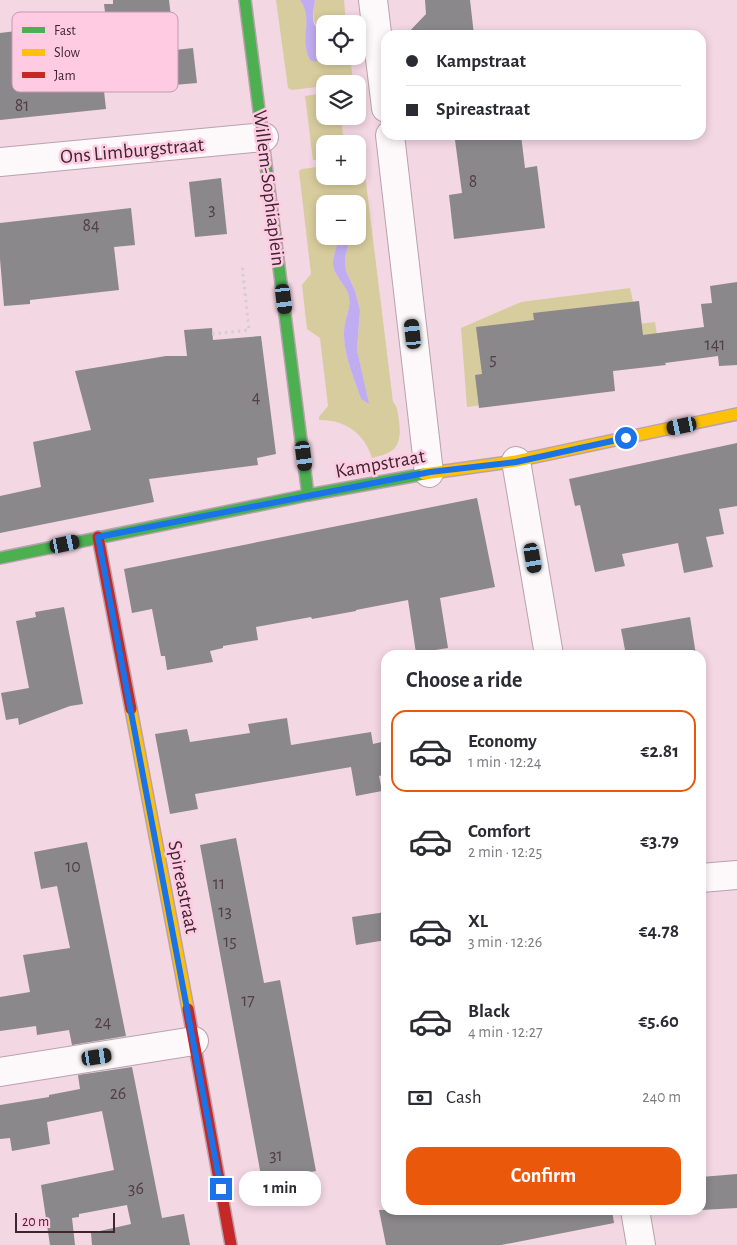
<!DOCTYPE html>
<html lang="en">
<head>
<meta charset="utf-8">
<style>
  body { margin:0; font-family:"Alegreya Sans",sans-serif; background:#f2f2f3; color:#2b2b33; height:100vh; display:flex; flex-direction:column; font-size:19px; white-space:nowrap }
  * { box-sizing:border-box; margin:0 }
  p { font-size:16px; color:#7c7c81 }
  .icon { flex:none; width:28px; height:28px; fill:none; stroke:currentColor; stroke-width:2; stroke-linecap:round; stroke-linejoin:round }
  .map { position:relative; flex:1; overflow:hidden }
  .sheet { position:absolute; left:381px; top:650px; width:325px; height:565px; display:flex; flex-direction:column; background:#fff; border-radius:15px; box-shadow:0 2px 8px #0003 }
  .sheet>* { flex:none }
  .hud { position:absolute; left:381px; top:30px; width:325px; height:110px; border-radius:15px; box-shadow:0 2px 8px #0003; display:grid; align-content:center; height:110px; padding:0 25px; background:#fff }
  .buttons { position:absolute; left:316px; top:15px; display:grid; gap:10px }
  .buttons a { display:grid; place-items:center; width:50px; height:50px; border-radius:10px; background:#fff; box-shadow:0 2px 8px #0003; font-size:25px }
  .scale { position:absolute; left:15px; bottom:12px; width:100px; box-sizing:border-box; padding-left:5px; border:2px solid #3e2631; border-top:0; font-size:14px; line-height:18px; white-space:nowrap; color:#3e2631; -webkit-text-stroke:4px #ffcbe2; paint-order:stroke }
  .end { position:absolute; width:22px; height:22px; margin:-11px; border:6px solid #1a73e8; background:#fff; box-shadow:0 0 0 2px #fff }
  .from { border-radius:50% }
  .bubble { position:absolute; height:35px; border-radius:15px; background:#fff; box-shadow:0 2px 8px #0003; font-size:16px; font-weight:700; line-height:35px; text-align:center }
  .car { position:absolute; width:15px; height:30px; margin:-15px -8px; border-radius:6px; box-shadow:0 0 4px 1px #0007; background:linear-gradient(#222 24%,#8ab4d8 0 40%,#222 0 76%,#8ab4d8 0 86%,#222 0) }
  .hud b { display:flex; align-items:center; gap:18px; height:48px; font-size:19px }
  .hud b+b { border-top:1px solid #e1e1e2 }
  .hud i { width:12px; height:12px; background:#2b2b33 }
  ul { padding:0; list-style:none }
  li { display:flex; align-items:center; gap:15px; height:82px; margin:0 10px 8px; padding:0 15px; border:2px solid transparent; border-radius:15px }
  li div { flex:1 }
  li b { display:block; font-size:19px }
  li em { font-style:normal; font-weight:700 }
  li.on { border-color:#ea580c }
  li>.icon { width:45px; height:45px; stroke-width:1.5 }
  h2 { padding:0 25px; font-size:22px; line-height:60px }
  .pay { display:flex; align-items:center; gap:12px; height:55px; padding:0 25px; font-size:19px }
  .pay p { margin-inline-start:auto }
  .button { display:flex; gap:10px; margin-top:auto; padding:10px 25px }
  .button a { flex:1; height:58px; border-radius:15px; background:#ea580c; color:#fff; font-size:20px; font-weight:700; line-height:58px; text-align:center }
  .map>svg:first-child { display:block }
</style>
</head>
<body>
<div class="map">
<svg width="737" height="1245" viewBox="0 0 737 1245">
  <rect width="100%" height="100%" fill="#f3d7e3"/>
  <g fill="#d7cc9d" fill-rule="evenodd">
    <path d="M 276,0 L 300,0 C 314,18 300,40 310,60 L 321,34 C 312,24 313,12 315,0 L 344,0 L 346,24 L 325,24 L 325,56 L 350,56 L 353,80 L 351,83 L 325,84 L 325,86 L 292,90 L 288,88 Z"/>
    <path d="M 325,93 L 325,116 L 341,116 L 344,144 L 325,144 L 325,159 L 313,160 L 305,96 Z"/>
    <path d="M 358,162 L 362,163 L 364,166 L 393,402 C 398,407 398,414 399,421 C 402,446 396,453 372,458 C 365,434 345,419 319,420 L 319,417 L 328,406 L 320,338 L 307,329 L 302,285 L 311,274 L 299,171 L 302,169 L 325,166 L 325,176 L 358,176 ZM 325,204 L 358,204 L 358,236 L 347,236 L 348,246 L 345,258 L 346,271 L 355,291 L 360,310 L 357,350 L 368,403 L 361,399 C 354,378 343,354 344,332 C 344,320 351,309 349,297 C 347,285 333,276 333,263 C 333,253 339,246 337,236 L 325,236 Z"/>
    <path d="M 630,288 L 638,324 L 655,322 L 661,360 L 606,367 L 606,388 L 467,407 L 461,328 L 521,302 Z"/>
  </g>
  <g fill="#c0adf1">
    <path d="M 300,0 L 315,0 C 314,8 312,16 314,24 C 316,28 319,30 321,33 C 325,42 323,57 315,62 L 310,60 C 299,39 314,19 300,0 Z"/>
    <path d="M 337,236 L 347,236 L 348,246 L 345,258 L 346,271 L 355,291 L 360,310 L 357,350 L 369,404 L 361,399 C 354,378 343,354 344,332 C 344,320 351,309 349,297 C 347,285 333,276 333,263 C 333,253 339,246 337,236 Z"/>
  </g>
  <g fill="#8a888a">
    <path d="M 113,0 L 169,0 L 175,50 L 193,48 L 197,83 L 104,91 L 106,109 L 0,120 L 0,33 L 106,20 L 104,4 L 113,4 Z"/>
    <path d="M 425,0 L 470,0 L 474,35 L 406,35 L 426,14 Z"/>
    <path d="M 496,135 L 521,135 L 525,168 L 537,166 L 545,228 L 454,239 L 449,195 L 462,193 L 455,140 Z"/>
    <path d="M 221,178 L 227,234 L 195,237 L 189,182 Z"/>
    <path d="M 131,208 L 135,245 L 114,247 L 119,290 L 30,300 L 30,304 L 4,306 L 0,259 L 0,223 Z"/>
    <path d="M 737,282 L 737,365 L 719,366 L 718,356 L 665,363 L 666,365 L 613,371 L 615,391 L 479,408 L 475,375 L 482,374 L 476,327 L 534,320 L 533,313 L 639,301 L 643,335 L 704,327 L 701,304 L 712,303 L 710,286 Z"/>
    <path d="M 212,328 L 213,340 L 261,336 L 276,454 L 257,458 L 258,465 L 149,479 L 154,502 L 0,533 L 0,496 L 41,487 L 33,442 L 91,430 L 75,371 L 166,356 L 187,356 L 184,330 Z"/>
    <path d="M 737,443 L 737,506 L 719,509 L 724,534 L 706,537 L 713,567 L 684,573 L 678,543 L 622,554 L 625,566 L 595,572 L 580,505 L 575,506 L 569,479 Z"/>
    <path d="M 477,498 L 495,587 L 440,598 L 448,648 L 416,653 L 408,600 L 356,610 L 356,611 L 312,619 L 311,617 L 256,627 L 258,640 L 223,646 L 223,648 L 210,651 L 213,662 L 167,670 L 165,656 L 161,656 L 152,609 L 132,613 L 124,569 Z"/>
    <path d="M 64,607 L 83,704 L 70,706 L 19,725 L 18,718 L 6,720 L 1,693 L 29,688 L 16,621 L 36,617 L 35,612 Z"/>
    <path d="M 690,617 L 696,655 L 626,655 L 621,629 Z"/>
    <path d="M 287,718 L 291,745 L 371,732 L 373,744 L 386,741 L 386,774 L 379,776 L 382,791 L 356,796 L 351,767 L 195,794 L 198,809 L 170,814 L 155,734 L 187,729 L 190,742 L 250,733 L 248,724 Z"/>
    <path d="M 236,838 L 264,983 L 280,980 L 316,1171 L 262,1181 L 200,845 Z"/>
    <path d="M 87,842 L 126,1036 L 72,1045 L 69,1030 L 37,1035 L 36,1026 L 0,1031 L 0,997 L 30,992 L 23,955 L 70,948 L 57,886 L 41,889 L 34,852 Z"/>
    <path d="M 386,912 L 386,940 L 356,945 L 352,917 Z"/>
    <path d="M 132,1067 L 162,1218 L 184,1214 L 190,1245 L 92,1245 L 91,1233 L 131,1224 L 127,1205 L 79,1214 L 79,1217 L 72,1218 L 75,1245 L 50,1245 L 41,1185 L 114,1170 L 102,1111 L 47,1122 L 50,1144 L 12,1151 L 10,1138 L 0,1139 L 0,1105 L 49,1097 L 49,1095 L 80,1089 L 78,1075 Z"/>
    <path d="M 737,1174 L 737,1208 L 701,1210 L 701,1177 Z"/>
    <path d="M 379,1210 L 612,1210 L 614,1223 L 501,1245 L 386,1245 Z"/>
  </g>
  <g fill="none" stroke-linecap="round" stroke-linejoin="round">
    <defs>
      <g id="street">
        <path d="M 373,0 L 386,108"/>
        <path d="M 390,135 L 429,473"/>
        <path d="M 0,162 L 264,137"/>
        <path d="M 516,461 L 549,655"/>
        <path d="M 701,878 L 737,875"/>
        <path d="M 0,1072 L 194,1041"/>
        <path d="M 635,1210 L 641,1245"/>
      </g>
      <g id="fast">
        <path d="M 245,0 L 308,495"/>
        <path d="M 0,558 L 308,495 L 424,474"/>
      </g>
      <g id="slow">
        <path d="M 424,474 L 516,461 L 737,414"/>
        <path d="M 131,709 L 188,1009"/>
      </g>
      <g id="jam">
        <path d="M 98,537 L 131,709"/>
        <path d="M 188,1009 L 231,1245"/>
      </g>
    </defs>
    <use href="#street" stroke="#b9a2ac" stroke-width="30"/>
    <use href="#fast" stroke="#b9a2ac" stroke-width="14"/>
    <use href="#slow" stroke="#b9a2ac" stroke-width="14"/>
    <use href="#jam" stroke="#b9a2ac" stroke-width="14"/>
    <path stroke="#d5ced1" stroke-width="3" stroke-dasharray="2.5 4" stroke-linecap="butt" d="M 212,334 L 249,330 L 242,264"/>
    <use href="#street" stroke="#fdf9fb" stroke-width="28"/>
    <use href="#fast" stroke="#4caf50" stroke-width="11"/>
    <use href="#slow" stroke="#ffc107" stroke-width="11"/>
    <use href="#jam" stroke="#c62828" stroke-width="11"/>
  </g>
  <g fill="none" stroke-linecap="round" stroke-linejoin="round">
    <path stroke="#1a73e8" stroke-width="6" d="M 221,1189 L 98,537 L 430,472 L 516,462 L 626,438"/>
  </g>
  <g text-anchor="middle" stroke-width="5" stroke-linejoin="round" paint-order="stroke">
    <g font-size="18" fill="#513e47">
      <text x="22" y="111">81</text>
      <text x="473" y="187">8</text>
      <text x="212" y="215">3</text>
      <text x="91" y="231">84</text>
      <text x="715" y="350">141</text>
      <text x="493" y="365">5</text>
      <text x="256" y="403">4</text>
      <text x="73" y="872">10</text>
      <text x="219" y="889">11</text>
      <text x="225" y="917">13</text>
      <text x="230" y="947">15</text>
      <text x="248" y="1006">17</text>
      <text x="103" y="1028">24</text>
      <text x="118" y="1099">26</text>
      <text x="276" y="1161">31</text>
      <text x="136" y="1194">36</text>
    </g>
    <g font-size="20" fill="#3e2631" stroke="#ffcbe2">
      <text transform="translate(132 150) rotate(-5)" y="7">Ons Limburgstraat</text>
      <text transform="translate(270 188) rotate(83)" y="7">Willem-Sophiaplein</text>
      <text transform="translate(380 463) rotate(-10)" y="7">Kampstraat</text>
      <text transform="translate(184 887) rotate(79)" y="7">Spireastraat</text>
    </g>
  </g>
  <rect x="12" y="12" width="166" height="80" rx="8" fill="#ffcbe2" stroke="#c59aad" stroke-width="1"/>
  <rect x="22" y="27" width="23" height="6" fill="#4caf50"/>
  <rect x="22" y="49" width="23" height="7" fill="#ffc107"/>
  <rect x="22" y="72" width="23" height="6" fill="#c62828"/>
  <g font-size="14" fill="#3e2631">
    <text x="54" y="35">Fast</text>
    <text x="54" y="57">Slow</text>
    <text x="54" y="80">Jam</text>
  </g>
</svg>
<div class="buttons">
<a><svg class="icon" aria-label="locate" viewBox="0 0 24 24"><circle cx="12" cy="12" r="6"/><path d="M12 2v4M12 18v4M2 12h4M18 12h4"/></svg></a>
<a><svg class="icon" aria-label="layers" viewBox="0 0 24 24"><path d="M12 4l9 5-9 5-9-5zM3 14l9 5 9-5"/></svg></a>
<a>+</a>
<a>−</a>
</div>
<div class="scale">20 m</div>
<i class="end from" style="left:626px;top:438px"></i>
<i class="end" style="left:221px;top:1189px"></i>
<div class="bubble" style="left:239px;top:1171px;width:82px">1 min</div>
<i class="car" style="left:284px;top:299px;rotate:173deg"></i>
<i class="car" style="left:413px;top:334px;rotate:354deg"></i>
<i class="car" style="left:682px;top:426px;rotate:258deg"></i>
<i class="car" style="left:304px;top:456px;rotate:173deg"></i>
<i class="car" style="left:65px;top:544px;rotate:78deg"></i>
<i class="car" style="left:533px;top:558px;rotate:170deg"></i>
<i class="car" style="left:97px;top:1057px;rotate:81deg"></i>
<div class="hud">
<b><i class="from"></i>Kampstraat</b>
<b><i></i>Spireastraat</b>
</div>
<section class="sheet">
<h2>Choose a ride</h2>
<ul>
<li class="on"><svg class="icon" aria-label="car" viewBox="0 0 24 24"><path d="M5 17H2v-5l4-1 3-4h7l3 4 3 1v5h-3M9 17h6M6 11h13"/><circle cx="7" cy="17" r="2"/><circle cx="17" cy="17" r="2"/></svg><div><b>Economy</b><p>1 min · 12:24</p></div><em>€2.81</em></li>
<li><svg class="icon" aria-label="car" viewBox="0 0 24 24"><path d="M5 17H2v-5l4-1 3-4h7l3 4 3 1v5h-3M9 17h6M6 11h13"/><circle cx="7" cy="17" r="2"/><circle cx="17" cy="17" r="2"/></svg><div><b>Comfort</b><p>2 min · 12:25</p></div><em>€3.79</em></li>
<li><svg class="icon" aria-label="car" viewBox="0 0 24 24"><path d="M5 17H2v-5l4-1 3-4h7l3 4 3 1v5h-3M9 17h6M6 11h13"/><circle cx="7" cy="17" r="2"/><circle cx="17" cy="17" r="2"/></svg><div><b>XL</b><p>3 min · 12:26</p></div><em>€4.78</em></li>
<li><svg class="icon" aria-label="car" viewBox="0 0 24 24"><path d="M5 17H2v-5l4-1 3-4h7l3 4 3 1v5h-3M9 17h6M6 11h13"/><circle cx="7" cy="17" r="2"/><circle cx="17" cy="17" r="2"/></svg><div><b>Black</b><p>4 min · 12:27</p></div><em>€5.60</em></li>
</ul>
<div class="pay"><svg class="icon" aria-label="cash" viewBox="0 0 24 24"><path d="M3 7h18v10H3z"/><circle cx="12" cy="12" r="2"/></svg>Cash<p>240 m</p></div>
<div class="button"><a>Confirm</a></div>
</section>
</div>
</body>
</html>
